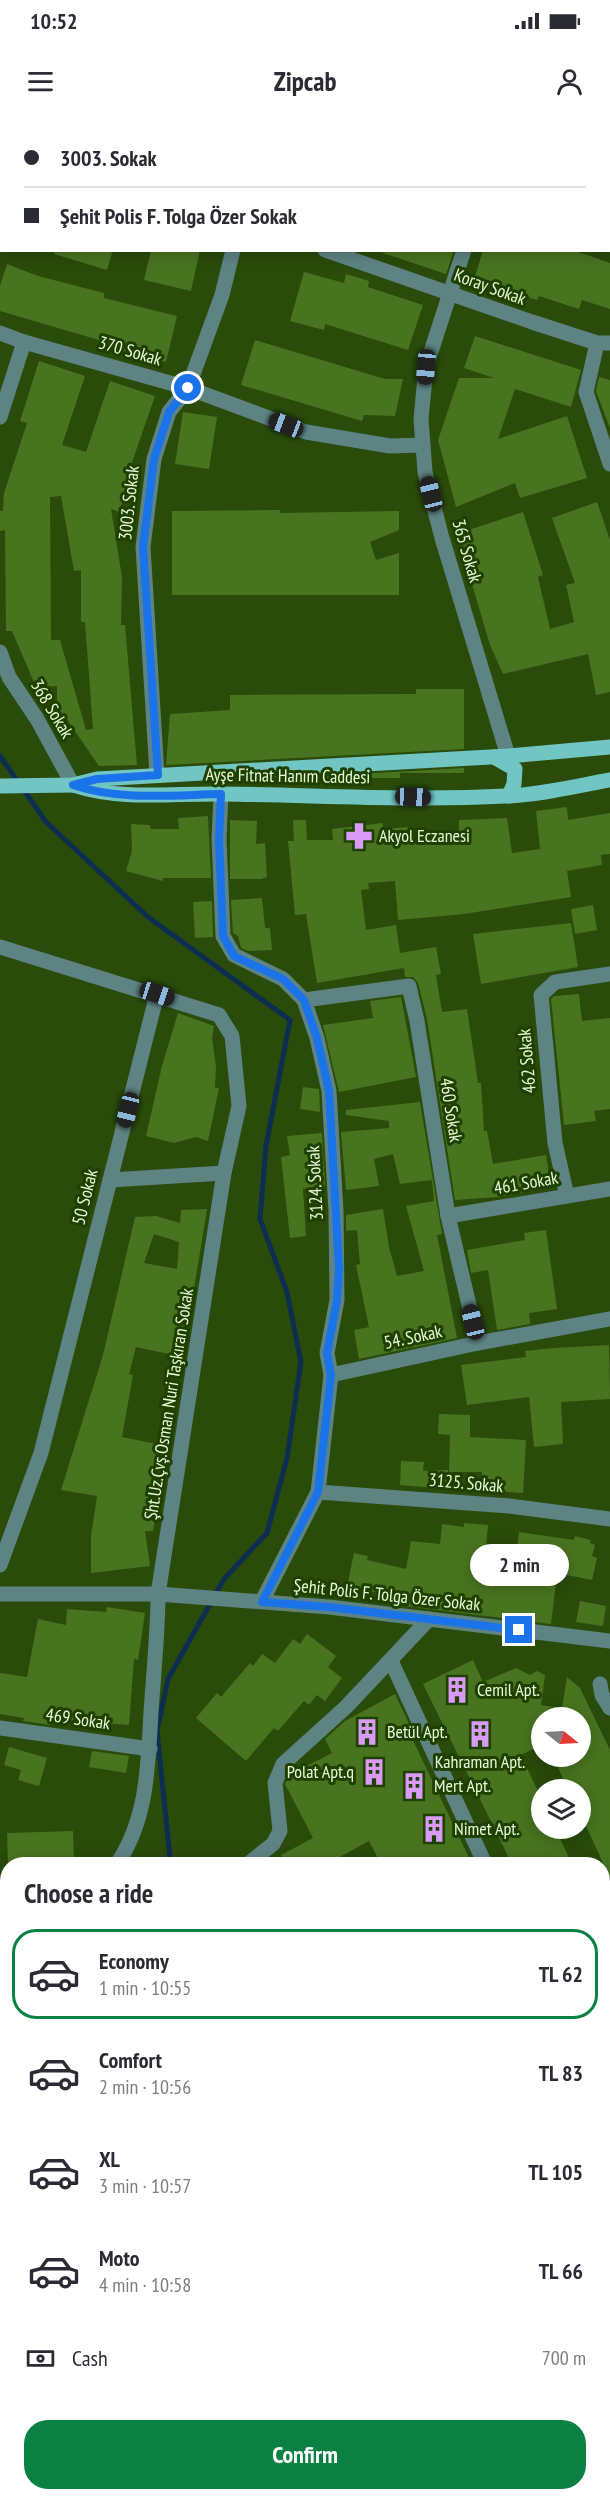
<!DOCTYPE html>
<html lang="en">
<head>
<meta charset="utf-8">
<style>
  body { margin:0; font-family:"PT Sans Narrow",sans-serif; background:#f2f2f3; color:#2b2b33; height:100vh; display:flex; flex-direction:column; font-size:22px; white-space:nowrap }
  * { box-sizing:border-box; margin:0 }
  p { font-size:20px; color:#7c7c81 }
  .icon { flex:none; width:33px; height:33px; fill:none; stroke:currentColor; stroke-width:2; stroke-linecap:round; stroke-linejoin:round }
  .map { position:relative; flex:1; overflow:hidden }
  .sheet { position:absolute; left:0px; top:1737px; width:610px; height:644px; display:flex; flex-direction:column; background:#fff; border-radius:24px 24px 0 0; box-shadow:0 3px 15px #0003 }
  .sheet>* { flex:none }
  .top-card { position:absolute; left:0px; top:0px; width:610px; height:132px; box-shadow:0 3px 15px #0003; display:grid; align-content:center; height:132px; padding:0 24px; background:#fff }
  .needle { width:39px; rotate:108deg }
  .controls { position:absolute; left:531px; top:1587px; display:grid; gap:12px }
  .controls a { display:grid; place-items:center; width:60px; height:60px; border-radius:50%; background:#fff; box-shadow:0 3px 15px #0003; font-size:30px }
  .end { position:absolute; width:27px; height:27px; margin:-14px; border:8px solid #1a73e8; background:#fff; box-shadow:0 0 0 3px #fff }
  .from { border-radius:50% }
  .bubble { position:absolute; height:42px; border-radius:21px; background:#fff; box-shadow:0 3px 15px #0003; font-size:20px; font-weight:700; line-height:42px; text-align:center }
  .car { position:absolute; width:18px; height:36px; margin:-18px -9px; border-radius:8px; box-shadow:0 0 4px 2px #0007; background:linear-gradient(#222 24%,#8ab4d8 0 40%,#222 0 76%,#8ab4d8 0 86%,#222 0) }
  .top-card b { display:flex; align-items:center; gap:21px; height:57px; font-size:22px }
  .top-card b+b { border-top:2px solid #e1e1e2 }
  .top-card i { width:15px; height:15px; background:#2b2b33 }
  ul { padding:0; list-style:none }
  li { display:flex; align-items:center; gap:18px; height:90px; margin:0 12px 9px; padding:0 12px; border:3px solid transparent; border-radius:24px }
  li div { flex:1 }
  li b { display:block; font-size:22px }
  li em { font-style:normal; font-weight:700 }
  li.current { border-color:#0b8043 }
  li>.icon { width:54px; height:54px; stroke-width:1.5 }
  h2 { padding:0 24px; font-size:27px; line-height:72px }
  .pay { display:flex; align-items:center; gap:15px; height:66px; padding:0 24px; font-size:22px }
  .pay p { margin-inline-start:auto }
  .button { display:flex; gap:12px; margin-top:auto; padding:12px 24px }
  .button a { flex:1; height:69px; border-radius:24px; background:#0b8043; color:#fff; font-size:24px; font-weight:700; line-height:69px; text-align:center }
  .status { display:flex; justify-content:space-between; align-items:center; height:42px; padding:0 30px; background:#fff; direction:ltr }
  .status svg { height:16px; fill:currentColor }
  header { display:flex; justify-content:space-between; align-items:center; height:78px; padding:0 24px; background:#fff; font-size:27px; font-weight:700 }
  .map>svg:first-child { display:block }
</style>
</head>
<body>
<div class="status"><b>10:52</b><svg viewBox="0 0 49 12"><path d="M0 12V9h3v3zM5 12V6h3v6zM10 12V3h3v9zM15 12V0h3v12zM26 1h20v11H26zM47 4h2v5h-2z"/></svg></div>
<header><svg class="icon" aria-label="menu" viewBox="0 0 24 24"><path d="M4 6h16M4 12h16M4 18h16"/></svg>Zipcab<svg class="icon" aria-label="person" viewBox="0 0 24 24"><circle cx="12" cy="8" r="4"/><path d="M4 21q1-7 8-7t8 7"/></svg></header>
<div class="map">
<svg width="610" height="2380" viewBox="0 0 610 2380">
  <rect width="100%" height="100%" fill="#2a4b0a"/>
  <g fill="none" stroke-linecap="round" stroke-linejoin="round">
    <g stroke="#0d2e51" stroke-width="5">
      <path d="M 0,636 L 46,702 L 148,797 L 290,900 L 266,1026 L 260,1099 L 287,1172 L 301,1242 L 287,1338 L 267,1413 L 224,1459 L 168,1559 L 157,1611 L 170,1738 L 168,1744"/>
      <path d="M 603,2248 L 610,2244"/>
      <path d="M 0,2274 L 8,2266"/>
      <path d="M 0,2342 L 8,2343"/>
    </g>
  </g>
  <g fill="#487420" fill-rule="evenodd">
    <path d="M 55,130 L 113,130 L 107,150 L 54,134 Z"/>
    <path d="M 151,130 L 200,130 L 191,171 L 144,160 Z"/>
    <path d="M 383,130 L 454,130 L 446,154 L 383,133 Z"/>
    <path d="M 483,130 L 573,130 L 610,143 L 610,189 L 582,180 L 579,189 L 539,176 L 537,180 L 474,160 Z"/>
    <path d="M 7,144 L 38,156 L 104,173 L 104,178 L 177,196 L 166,242 L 107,228 L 109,223 L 0,191 L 0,166 Z"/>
    <path d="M 304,152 L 344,163 L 346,154 L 369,161 L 368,167 L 423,185 L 408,230 L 325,204 L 324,210 L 290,201 Z"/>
    <path d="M 475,216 L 581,250 L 571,287 L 515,269 L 498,319 L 567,296 L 587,358 L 520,378 L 515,363 L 456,387 L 438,320 L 459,258 L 494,258 L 464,248 Z"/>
    <path d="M 255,220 L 385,259 L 403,259 L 395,296 L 364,295 L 362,301 L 241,265 Z"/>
    <path d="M 39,241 L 85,256 L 62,325 L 86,332 L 110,261 L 155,276 L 129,351 L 132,352 L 119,392 L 111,389 L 122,457 L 121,505 L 125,505 L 137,645 L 99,646 L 66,598 L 57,598 L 57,566 L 36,567 L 12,511 L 6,511 L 5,410 L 0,411 L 0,391 L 3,391 L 4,373 L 27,303 L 20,301 ZM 61,376 L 74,451 L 81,450 L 81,502 L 85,502 L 93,609 L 86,610 L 60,520 L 51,520 L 50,377 Z"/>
    <path d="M 599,257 L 610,260 L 610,308 L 596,271 Z"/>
    <path d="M 183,292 L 217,297 L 209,349 L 175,344 Z"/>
    <path d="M 597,382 L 610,420 L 610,572 L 596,575 L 588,534 L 503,554 L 490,525 L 457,414 L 523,392 L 543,455 L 538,457 L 550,509 L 574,502 L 566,465 L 575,463 L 552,398 Z"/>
    <path d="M 280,390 L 280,393 L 399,391 L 399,410 L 370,422 L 376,440 L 399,433 L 399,475 L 172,475 L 172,391 Z"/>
    <path d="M 416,569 L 464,569 L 464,629 L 166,645 L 170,594 L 230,590 L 230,575 L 416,574 Z"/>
    <path d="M 464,648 L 464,653 L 400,653 L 400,658 L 290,658 Z"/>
    <path d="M 567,687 L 568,700 L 610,693 L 610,734 L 601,735 L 602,745 L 567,751 L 571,777 L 464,794 L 398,800 L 395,761 L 368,763 L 369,769 L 361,770 L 366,810 L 396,805 L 400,833 L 436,827 L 441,854 L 436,855 L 442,892 L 467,889 L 478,963 L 481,963 L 484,1011 L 487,1011 L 493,1044 L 546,1035 L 551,1067 L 498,1077 L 455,1080 L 427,899 L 418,863 L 413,857 L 405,857 L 404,848 L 317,863 L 306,794 L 295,795 L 288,721 L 294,721 L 293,700 L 306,700 L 307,720 L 333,720 L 332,709 L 383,703 L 383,709 L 409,707 L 409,722 L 459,717 L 459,700 L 507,698 L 512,733 L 540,729 L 536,691 Z"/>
    <path d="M 208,696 L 211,758 L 163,758 L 163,761 L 126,751 L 132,731 L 131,704 L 150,705 L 151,709 L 179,709 L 178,698 Z"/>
    <path d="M 230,700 L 257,701 L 256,724 L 265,723 L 267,757 L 261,759 L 230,759 Z"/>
    <path d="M 262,778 L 265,808 L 270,808 L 272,830 L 248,831 L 241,828 L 238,816 L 233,813 L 231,780 Z"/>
    <path d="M 212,781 L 213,817 L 195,818 L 193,782 Z"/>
    <path d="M 593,785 L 597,810 L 575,814 L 571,789 Z"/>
    <path d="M 571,803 L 578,847 L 481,864 L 473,814 Z"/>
    <path d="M 579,874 L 582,901 L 610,898 L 610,989 L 594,991 L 596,1001 L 564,1005 L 551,879 L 554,876 Z"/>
    <path d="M 401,877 L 416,957 L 339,972 L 323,905 L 373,898 L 370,881 Z"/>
    <path d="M 178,893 L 214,906 L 212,918 L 216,947 L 215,968 L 219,968 L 208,1021 L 196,1017 L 174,1023 L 146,1016 L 162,946 Z"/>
    <path d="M 303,967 L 319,969 L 320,992 L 300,989 Z"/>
    <path d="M 420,982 L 442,1114 L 437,1115 L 457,1218 L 359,1239 L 354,1210 L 369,1207 L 356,1145 L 360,1144 L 357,1110 L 346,1111 L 346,1095 L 383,1089 L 389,1127 L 397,1156 L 424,1151 L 406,1086 L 434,1081 L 432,1060 L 400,1064 L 393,1034 L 374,1039 L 379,1066 L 346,1070 L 341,1012 L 389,1008 L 389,1001 L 346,995 L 346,990 Z"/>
    <path d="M 322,1013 L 325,1066 L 303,1069 L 306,1116 L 290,1118 L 281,1037 L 290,1035 L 287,1016 Z"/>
    <path d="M 207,1089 L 183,1237 L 136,1227 L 129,1254 L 133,1255 L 122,1317 L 166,1326 L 161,1371 L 153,1411 L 145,1411 L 150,1446 L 91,1453 L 91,1416 L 97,1376 L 61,1370 L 103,1235 L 135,1097 L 156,1096 L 180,1103 L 181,1090 ZM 154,1114 L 179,1122 L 177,1149 L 144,1143 Z"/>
    <path d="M 546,1110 L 557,1189 L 529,1193 L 530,1204 L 497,1210 L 488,1150 L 471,1153 L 467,1130 L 525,1120 L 524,1113 Z"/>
    <path d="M 609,1225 L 610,1279 L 561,1282 L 563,1324 L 534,1327 L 529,1277 L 467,1285 L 461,1245 L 526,1237 L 525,1231 L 554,1228 Z"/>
    <path d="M 439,1294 L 470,1295 L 470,1317 L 526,1320 L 523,1373 L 481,1370 L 482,1352 L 449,1352 L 450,1315 L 438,1314 Z"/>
    <path d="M 401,1341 L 424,1342 L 423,1351 L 448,1350 L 448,1369 L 400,1365 Z"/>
    <path d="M 464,1403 L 488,1405 L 483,1458 L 513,1462 L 519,1412 L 574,1420 L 575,1416 L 591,1420 L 590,1423 L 595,1425 L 592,1436 L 597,1438 L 592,1460 L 557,1453 L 551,1504 L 405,1486 L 407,1478 L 347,1467 L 354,1433 L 368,1436 L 367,1440 L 406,1449 L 411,1421 L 440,1424 L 442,1404 L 464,1407 Z"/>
    <path d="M 580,1481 L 606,1486 L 603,1506 L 576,1502 Z"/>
    <path d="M 107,1487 L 145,1493 L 138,1540 L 134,1539 L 129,1605 L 50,1599 L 50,1605 L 23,1601 L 24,1598 L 0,1594 L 0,1553 L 27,1557 L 38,1499 L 66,1505 L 67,1489 L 106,1492 Z"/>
    <path d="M 307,1514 L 336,1536 L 328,1547 L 342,1558 L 325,1581 L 317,1575 L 309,1585 L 304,1581 L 278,1611 L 274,1608 L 246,1641 L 196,1598 L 217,1573 L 221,1577 L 250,1543 L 253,1546 L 262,1534 L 275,1543 L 293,1519 L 300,1524 Z"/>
    <path d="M 473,1540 L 483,1562 L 516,1548 L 530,1555 L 537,1551 L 545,1555 L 541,1585 L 562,1588 L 567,1557 L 580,1568 L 610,1630 L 610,1758 L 580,1693 L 580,1670 L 568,1670 L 553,1636 L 580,1636 L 580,1598 L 542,1598 L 542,1625 L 521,1635 L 542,1680 L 542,1708 L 555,1708 L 572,1744 L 512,1744 L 423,1564 Z"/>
    <path d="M 395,1574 L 412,1610 L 409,1612 L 472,1744 L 381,1744 L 369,1721 L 327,1744 L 286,1744 L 281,1735 L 313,1718 L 285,1664 L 289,1655 L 332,1633 L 325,1619 L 345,1601 Z"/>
    <path d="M 9,1627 L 47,1638 L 39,1666 L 18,1660 L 21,1650 L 4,1645 Z"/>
    <path d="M 92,1631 L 129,1636 L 126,1653 L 89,1647 Z"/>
    <path d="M 73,1711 L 74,1744 L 8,1744 L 7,1713 Z"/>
  </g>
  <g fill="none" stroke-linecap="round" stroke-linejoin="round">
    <g stroke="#5d8483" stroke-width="15">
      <path d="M 520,0 L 525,2"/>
      <path d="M 35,2 L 36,0"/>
      <path d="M 271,2 L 271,0"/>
      <path d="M 508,2 L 509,0"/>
      <path d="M 609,27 L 610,27"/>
      <path d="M 0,103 L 2,99"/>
      <path d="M 325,130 L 532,202 L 597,223 L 610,223"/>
      <path d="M 464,130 L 426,247 L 421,299 L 425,352 L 442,418 L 508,636"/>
      <path d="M 0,213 L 24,222 L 188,268 L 306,312 L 390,326 L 423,325"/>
      <path d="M 597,223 L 586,272 L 610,344"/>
      <path d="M 0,297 L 24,222"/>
      <path d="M 0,532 L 9,557 L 37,599 L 73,665"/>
      <path d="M 157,655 L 143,427 L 154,339 L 169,292 L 188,268 L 222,175 L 233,130"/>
      <path d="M 221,674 L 219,719 L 223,816 L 234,835 L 283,859 L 304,880 L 317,918 L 329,971 L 336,1091 L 337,1180 L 327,1233 L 331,1255 L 318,1372 L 262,1481"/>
      <path d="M 0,827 L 219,895 L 232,916 L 239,986 L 224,1053 L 158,1474 C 158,1506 155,1535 153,1566 C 147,1627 153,1691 117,1744"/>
      <path d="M 304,880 L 409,866 L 417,901 L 448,1096 L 478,1223"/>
      <path d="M 110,1060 L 224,1053"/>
      <path d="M 567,1076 L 555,1023 L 541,875 L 555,862 L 610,854"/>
      <path d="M 448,1096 L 610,1069"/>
      <path d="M 331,1255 L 478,1223 L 610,1199"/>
      <path d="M 318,1372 L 509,1386 L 610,1399"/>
      <path d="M 0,1445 L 41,1333 L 157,874"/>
      <path d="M 0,1474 L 158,1474 L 329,1487 L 610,1521"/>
      <path d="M 391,1541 L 485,1744"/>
      <path d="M 600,1564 L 602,1575 L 610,1588"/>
      <path d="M 0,1608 L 150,1629"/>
      <path d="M 248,1744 L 273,1724 L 280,1711 L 275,1663 L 283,1644 L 346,1587 L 429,1499"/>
      <path d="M 603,1857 L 610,1853"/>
      <path d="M 0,1886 L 8,1870"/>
      <path d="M 0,1960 L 8,1981"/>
      <path d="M 0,2137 L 8,2134"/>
    </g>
    <g stroke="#71c6c4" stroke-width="15">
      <path d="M 494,637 L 515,649 L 514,664 L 509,676"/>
      <path d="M 73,665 C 121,681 172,673 222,674 C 317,675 412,681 506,676 C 540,675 576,666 610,660"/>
      <path d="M 0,666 L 73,665 L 97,659 L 508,636 L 610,627"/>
    </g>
  </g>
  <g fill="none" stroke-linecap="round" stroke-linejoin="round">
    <path stroke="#1a73e8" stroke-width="8" d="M 188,268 L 169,292 L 154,339 L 143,427 L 158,655 L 97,659 L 73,665 C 120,681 172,675 221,674 L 219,719 L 223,816 L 234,836 L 283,859 L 304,880 L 317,918 L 329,971 L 339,1148 L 337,1180 L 327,1233 L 331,1255 L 318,1372 L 262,1482 L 329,1487 L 519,1510"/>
  </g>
  <defs>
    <symbol id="pharmacy-bare" viewBox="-9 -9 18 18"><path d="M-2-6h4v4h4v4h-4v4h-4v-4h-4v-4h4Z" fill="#d89bf8" stroke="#204000" stroke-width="2.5" paint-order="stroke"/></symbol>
    <symbol id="building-bare" viewBox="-9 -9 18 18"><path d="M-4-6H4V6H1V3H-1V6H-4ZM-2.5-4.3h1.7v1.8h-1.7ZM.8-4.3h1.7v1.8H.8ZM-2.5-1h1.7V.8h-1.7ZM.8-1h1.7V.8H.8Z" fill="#d89bf8" stroke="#204000" stroke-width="2.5" paint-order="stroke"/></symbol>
  </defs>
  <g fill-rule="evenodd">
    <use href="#pharmacy-bare" x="340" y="697" width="38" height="38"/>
    <use href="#building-bare" x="438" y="1551" width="38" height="38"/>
    <use href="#building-bare" x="348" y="1593" width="38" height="38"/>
    <use href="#building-bare" x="461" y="1595" width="38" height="38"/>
    <use href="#building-bare" x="355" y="1633" width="38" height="38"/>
    <use href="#building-bare" x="395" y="1647" width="38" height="38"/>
    <use href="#building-bare" x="415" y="1690" width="38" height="38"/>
  </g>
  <g text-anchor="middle" stroke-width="6" stroke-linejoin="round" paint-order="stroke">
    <g font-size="18" fill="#e6fad9" stroke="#204000">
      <text transform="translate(490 167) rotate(20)" y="6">Koray Sokak</text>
      <text transform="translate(130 231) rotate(16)" y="6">370 Sokak</text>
      <text transform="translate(129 383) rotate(-84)" y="6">3003. Sokak</text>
      <text transform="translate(467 431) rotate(74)" y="6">365 Sokak</text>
      <text transform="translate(52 589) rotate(59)" y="6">368 Sokak</text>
      <text transform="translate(288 656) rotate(1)" y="6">Ayşe Fitnat Hanım Caddesi</text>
      <text transform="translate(527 941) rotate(-95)" y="6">462 Sokak</text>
      <text transform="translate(451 990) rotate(81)" y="6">460 Sokak</text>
      <text transform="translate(315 1063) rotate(-93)" y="6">3124. Sokak</text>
      <text transform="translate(526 1063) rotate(-10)" y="6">461 Sokak</text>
      <text transform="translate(85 1077) rotate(-76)" y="6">50 Sokak</text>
      <text transform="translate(413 1217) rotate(-12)" y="6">54. Sokak</text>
      <text transform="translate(169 1284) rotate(-81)" y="6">Şht.Uz.Çvş.Osman Nuri Taşkıran Sokak</text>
      <text transform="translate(466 1363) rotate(5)" y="6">3125. Sokak</text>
      <text transform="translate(387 1475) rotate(6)" y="6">Şehit Polis F. Tolga Özer Sokak</text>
      <text transform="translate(78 1599) rotate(8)" y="6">469 Sokak</text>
    </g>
    <g font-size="18" fill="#e6fad9" stroke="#204000" text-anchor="start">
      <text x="379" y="722">Akyol Eczanesi</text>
      <text x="477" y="1576">Cemil Apt.</text>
      <text x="387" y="1618">Betül Apt.</text>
      <text x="480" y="1648" text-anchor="middle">Kahraman Apt.</text>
      <text x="354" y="1658" text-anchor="end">Polat Apt.q</text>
      <text x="434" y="1672">Mert Apt.</text>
      <text x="454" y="1715">Nimet Apt.</text>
    </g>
  </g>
</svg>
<div class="controls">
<a><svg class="needle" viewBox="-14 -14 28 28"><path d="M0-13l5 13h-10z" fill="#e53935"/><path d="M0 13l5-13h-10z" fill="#7c7c81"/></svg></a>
<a><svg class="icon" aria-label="layers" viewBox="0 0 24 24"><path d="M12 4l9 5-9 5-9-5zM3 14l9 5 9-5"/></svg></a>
</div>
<i class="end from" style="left:188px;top:268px"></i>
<i class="end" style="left:519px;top:1510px"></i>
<div class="bubble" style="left:470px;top:1424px;width:99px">2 min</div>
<i class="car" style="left:426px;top:247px;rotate:185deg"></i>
<i class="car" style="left:286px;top:305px;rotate:291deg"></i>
<i class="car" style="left:431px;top:374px;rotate:346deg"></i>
<i class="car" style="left:413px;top:677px;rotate:92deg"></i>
<i class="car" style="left:157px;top:874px;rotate:108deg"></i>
<i class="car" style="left:128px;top:990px;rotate:194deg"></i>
<i class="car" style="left:473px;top:1202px;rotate:346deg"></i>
<div class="top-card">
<b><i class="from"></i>3003. Sokak</b>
<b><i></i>Şehit Polis F. Tolga Özer Sokak</b>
</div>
<section class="sheet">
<h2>Choose a ride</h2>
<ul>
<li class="current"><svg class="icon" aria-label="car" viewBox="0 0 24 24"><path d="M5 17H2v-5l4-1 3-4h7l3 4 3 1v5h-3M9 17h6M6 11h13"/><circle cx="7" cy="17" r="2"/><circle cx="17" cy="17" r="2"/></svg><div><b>Economy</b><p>1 min · 10:55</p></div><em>TL 62</em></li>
<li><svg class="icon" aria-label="car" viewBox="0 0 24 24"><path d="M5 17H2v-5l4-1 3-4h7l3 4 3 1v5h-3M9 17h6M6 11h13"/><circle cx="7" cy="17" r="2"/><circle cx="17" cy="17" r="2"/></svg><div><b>Comfort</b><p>2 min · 10:56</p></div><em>TL 83</em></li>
<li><svg class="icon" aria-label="car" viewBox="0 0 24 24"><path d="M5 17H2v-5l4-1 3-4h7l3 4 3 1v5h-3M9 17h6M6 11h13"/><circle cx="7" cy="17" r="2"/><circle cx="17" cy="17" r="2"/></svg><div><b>XL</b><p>3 min · 10:57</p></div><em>TL 105</em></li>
<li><svg class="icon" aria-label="car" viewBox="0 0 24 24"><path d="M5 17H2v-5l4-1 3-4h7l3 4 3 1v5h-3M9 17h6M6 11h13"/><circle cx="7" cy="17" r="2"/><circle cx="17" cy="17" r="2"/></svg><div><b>Moto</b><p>4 min · 10:58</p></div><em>TL 66</em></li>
</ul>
<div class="pay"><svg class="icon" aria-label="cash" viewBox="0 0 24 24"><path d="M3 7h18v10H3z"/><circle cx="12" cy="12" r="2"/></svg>Cash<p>700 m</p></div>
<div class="button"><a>Confirm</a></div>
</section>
</div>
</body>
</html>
